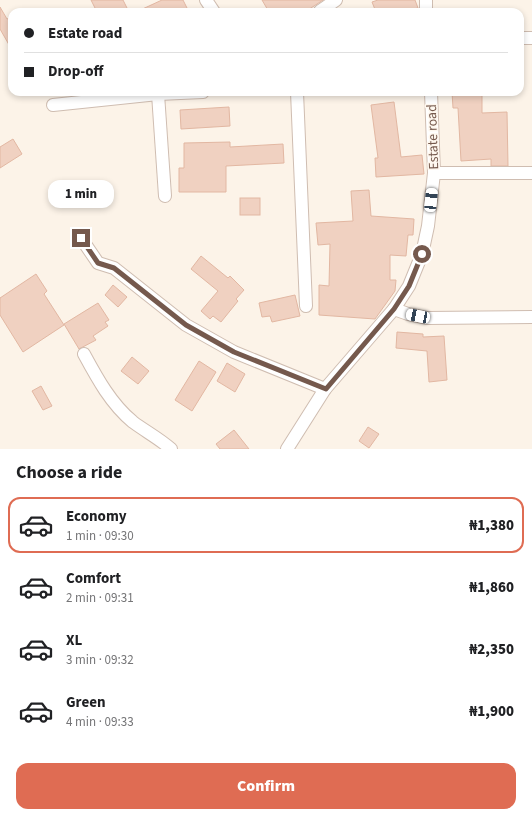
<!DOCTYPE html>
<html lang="en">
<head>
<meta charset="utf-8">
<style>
  body { margin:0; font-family:"Source Sans 3",sans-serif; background:#f2f2f2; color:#202124; height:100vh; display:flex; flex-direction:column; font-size:15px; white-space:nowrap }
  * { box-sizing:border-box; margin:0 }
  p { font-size:13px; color:#757577 }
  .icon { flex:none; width:22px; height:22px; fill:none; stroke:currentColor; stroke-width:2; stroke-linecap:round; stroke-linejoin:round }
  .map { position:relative; height:449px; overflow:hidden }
  .panel { display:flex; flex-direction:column; background:#fff; flex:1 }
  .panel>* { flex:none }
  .top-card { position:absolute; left:8px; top:8px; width:516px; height:88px; border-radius:12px; box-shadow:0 2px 6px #0003; display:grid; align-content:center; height:88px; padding:0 16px; background:#fff }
  .end { position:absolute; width:18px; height:18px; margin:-9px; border:5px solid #75594d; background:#fff; box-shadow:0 0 0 2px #fff }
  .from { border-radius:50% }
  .bubble { position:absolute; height:28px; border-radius:12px; background:#fff; box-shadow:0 2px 6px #0003; font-size:13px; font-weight:800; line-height:28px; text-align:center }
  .car { position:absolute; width:12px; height:24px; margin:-12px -6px; border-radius:5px; box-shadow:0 0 3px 1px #0007; background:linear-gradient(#fff 24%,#345 0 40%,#fff 0 76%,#345 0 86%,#fff 0) }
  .top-card b { display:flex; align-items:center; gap:14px; height:38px; font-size:15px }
  .top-card b+b { border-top:1px solid #e0e0e0 }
  .top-card i { width:10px; height:10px; background:#202124 }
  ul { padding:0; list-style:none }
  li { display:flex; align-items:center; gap:12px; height:56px; margin:0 8px 6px; padding:0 8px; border:2px solid transparent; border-radius:12px }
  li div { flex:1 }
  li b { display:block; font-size:15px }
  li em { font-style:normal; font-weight:800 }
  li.current { border-color:#df6c53 }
  li>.icon { width:36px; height:36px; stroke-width:1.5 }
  h2 { padding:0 16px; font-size:18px; line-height:48px }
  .action { display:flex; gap:8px; margin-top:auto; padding:8px 16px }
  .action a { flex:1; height:46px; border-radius:12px; background:#df6c53; color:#fff; font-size:16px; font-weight:800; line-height:46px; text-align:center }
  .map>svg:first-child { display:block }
</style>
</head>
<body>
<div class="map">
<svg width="532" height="449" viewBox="0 0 532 449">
  <rect width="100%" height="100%" fill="#fcf3e8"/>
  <g fill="#f0d1c1" stroke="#e2b7a2">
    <path d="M 91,0 L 123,0 L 129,12 L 97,12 Z"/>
    <path d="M 162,0 L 183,0 L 189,12 L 136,12 Z"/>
    <path d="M 262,0 L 323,0 L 305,12 L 269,12 Z"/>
    <path d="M 378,0 L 415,0 L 418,8 L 410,10 L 411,12 L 376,12 L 372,2 Z"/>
    <path d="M 0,7 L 7,19 L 12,17 L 12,50 L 0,29 Z"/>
    <path d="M 452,92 L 482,92 L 482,113 L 507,112 L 508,166 L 491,166 L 491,159 L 461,161 L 458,108 L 453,108 Z"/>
    <path d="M 394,102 L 401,157 L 422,155 L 424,174 L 376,177 L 375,158 L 378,158 L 371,105 Z"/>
    <path d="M 229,107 L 230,126 L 181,129 L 180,110 Z"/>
    <path d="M 13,139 L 22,154 L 0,168 L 0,147 Z"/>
    <path d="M 230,142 L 230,147 L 283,144 L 284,163 L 226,166 L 226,192 L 179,192 L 179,168 L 184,168 L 184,143 Z"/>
    <path d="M 369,190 L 371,216 L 414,219 L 413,235 L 408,235 L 406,256 L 390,255 L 390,280 L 396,280 L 395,291 L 375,319 L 319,315 L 319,285 L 329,286 L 330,244 L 318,245 L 316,223 L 353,221 L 351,191 Z"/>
    <rect x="240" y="198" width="20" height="17"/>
    <path d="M 201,256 L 228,278 L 230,276 L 244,290 L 236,299 L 238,301 L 221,322 L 213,316 L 210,319 L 201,311 L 218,291 L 191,269 Z"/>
    <path d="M 36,274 L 47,291 L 44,294 L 64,325 L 23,352 L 0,315 L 0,298 Z"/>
    <path d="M 113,285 L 127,297 L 118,307 L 105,295 Z"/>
    <path d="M 295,295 L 300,316 L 272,322 L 270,316 L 262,317 L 259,303 Z"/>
    <path d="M 98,303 L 109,320 L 105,322 L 108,326 L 93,336 L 96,340 L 79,349 L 64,324 Z"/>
    <path d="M 397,332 L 423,334 L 423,337 L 444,336 L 447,380 L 429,382 L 427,351 L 396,348 Z"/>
    <path d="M 132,357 L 149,371 L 138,384 L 121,371 Z"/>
    <path d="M 199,361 L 216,372 L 192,411 L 175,400 Z"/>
    <path d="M 227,363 L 245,374 L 235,392 L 217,381 Z"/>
    <path d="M 41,386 L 52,406 L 43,410 L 32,391 Z"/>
    <path d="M 368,427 L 379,434 L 369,448 L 359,441 Z"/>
    <path d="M 234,430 L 249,449 L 220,449 L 216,444 Z"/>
  </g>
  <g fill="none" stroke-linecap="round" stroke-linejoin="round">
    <defs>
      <g id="minor">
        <path d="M 206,0 L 214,12"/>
        <path d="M 426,0 L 426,12"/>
        <path d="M 320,11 L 336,0"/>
        <path d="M 520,38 L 532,38"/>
        <path d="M 297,92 L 306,306"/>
        <path d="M 158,94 L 165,196"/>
        <path d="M 53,105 L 158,94 L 203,92"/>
        <path d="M 434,173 L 532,173"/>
        <path d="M 81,238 L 98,263 L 114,268 L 186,325 L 234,352 L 325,389"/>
        <path d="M 394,309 L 408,314 L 427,318 L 532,317"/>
        <path d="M 84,354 C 97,378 111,404 133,422 C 145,431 160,439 171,449"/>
        <path d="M 287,449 L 325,389 L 394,309 L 409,286 L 422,254 L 428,226 L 434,173 L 431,92"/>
      </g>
    </defs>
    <use href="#minor" stroke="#cfbdb1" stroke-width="14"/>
    <use href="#minor" stroke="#fff" stroke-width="12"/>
  </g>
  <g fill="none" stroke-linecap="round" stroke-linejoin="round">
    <path stroke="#75594d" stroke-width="5" d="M 81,238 L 98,263 L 114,268 L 186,325 L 234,352 L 326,389 L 394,309 L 409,286 L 422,254"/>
  </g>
  <g text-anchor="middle" stroke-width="3" stroke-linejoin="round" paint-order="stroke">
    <g font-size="14" fill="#75594d" stroke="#fef7ee">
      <text transform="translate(432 137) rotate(-92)" y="5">Estate road</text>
    </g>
  </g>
</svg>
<i class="end from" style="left:422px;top:254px"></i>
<i class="end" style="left:81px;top:238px"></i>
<div class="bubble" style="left:48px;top:180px;width:66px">1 min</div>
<i class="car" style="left:431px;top:200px;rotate:6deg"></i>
<i class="car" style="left:418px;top:316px;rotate:281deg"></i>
<div class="top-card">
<b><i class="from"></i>Estate road</b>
<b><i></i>Drop-off</b>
</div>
</div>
<section class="panel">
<h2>Choose a ride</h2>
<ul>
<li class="current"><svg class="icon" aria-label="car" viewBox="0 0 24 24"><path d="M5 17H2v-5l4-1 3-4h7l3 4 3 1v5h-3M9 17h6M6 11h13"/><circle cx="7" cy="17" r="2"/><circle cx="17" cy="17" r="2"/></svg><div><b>Economy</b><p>1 min · 09:30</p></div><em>₦1,380</em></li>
<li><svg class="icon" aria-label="car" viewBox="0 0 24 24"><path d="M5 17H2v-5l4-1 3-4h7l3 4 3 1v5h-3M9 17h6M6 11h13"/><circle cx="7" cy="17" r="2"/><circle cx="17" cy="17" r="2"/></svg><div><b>Comfort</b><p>2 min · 09:31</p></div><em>₦1,860</em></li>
<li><svg class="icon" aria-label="car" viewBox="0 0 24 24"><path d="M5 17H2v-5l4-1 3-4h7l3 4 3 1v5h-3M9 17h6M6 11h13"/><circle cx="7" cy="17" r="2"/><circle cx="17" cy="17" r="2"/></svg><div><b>XL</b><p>3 min · 09:32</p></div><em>₦2,350</em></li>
<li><svg class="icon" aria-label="car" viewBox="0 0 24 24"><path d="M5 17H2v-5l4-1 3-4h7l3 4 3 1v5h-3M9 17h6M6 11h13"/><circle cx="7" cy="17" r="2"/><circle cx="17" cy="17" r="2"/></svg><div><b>Green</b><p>4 min · 09:33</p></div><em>₦1,900</em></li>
</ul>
<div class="action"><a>Confirm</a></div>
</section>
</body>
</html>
